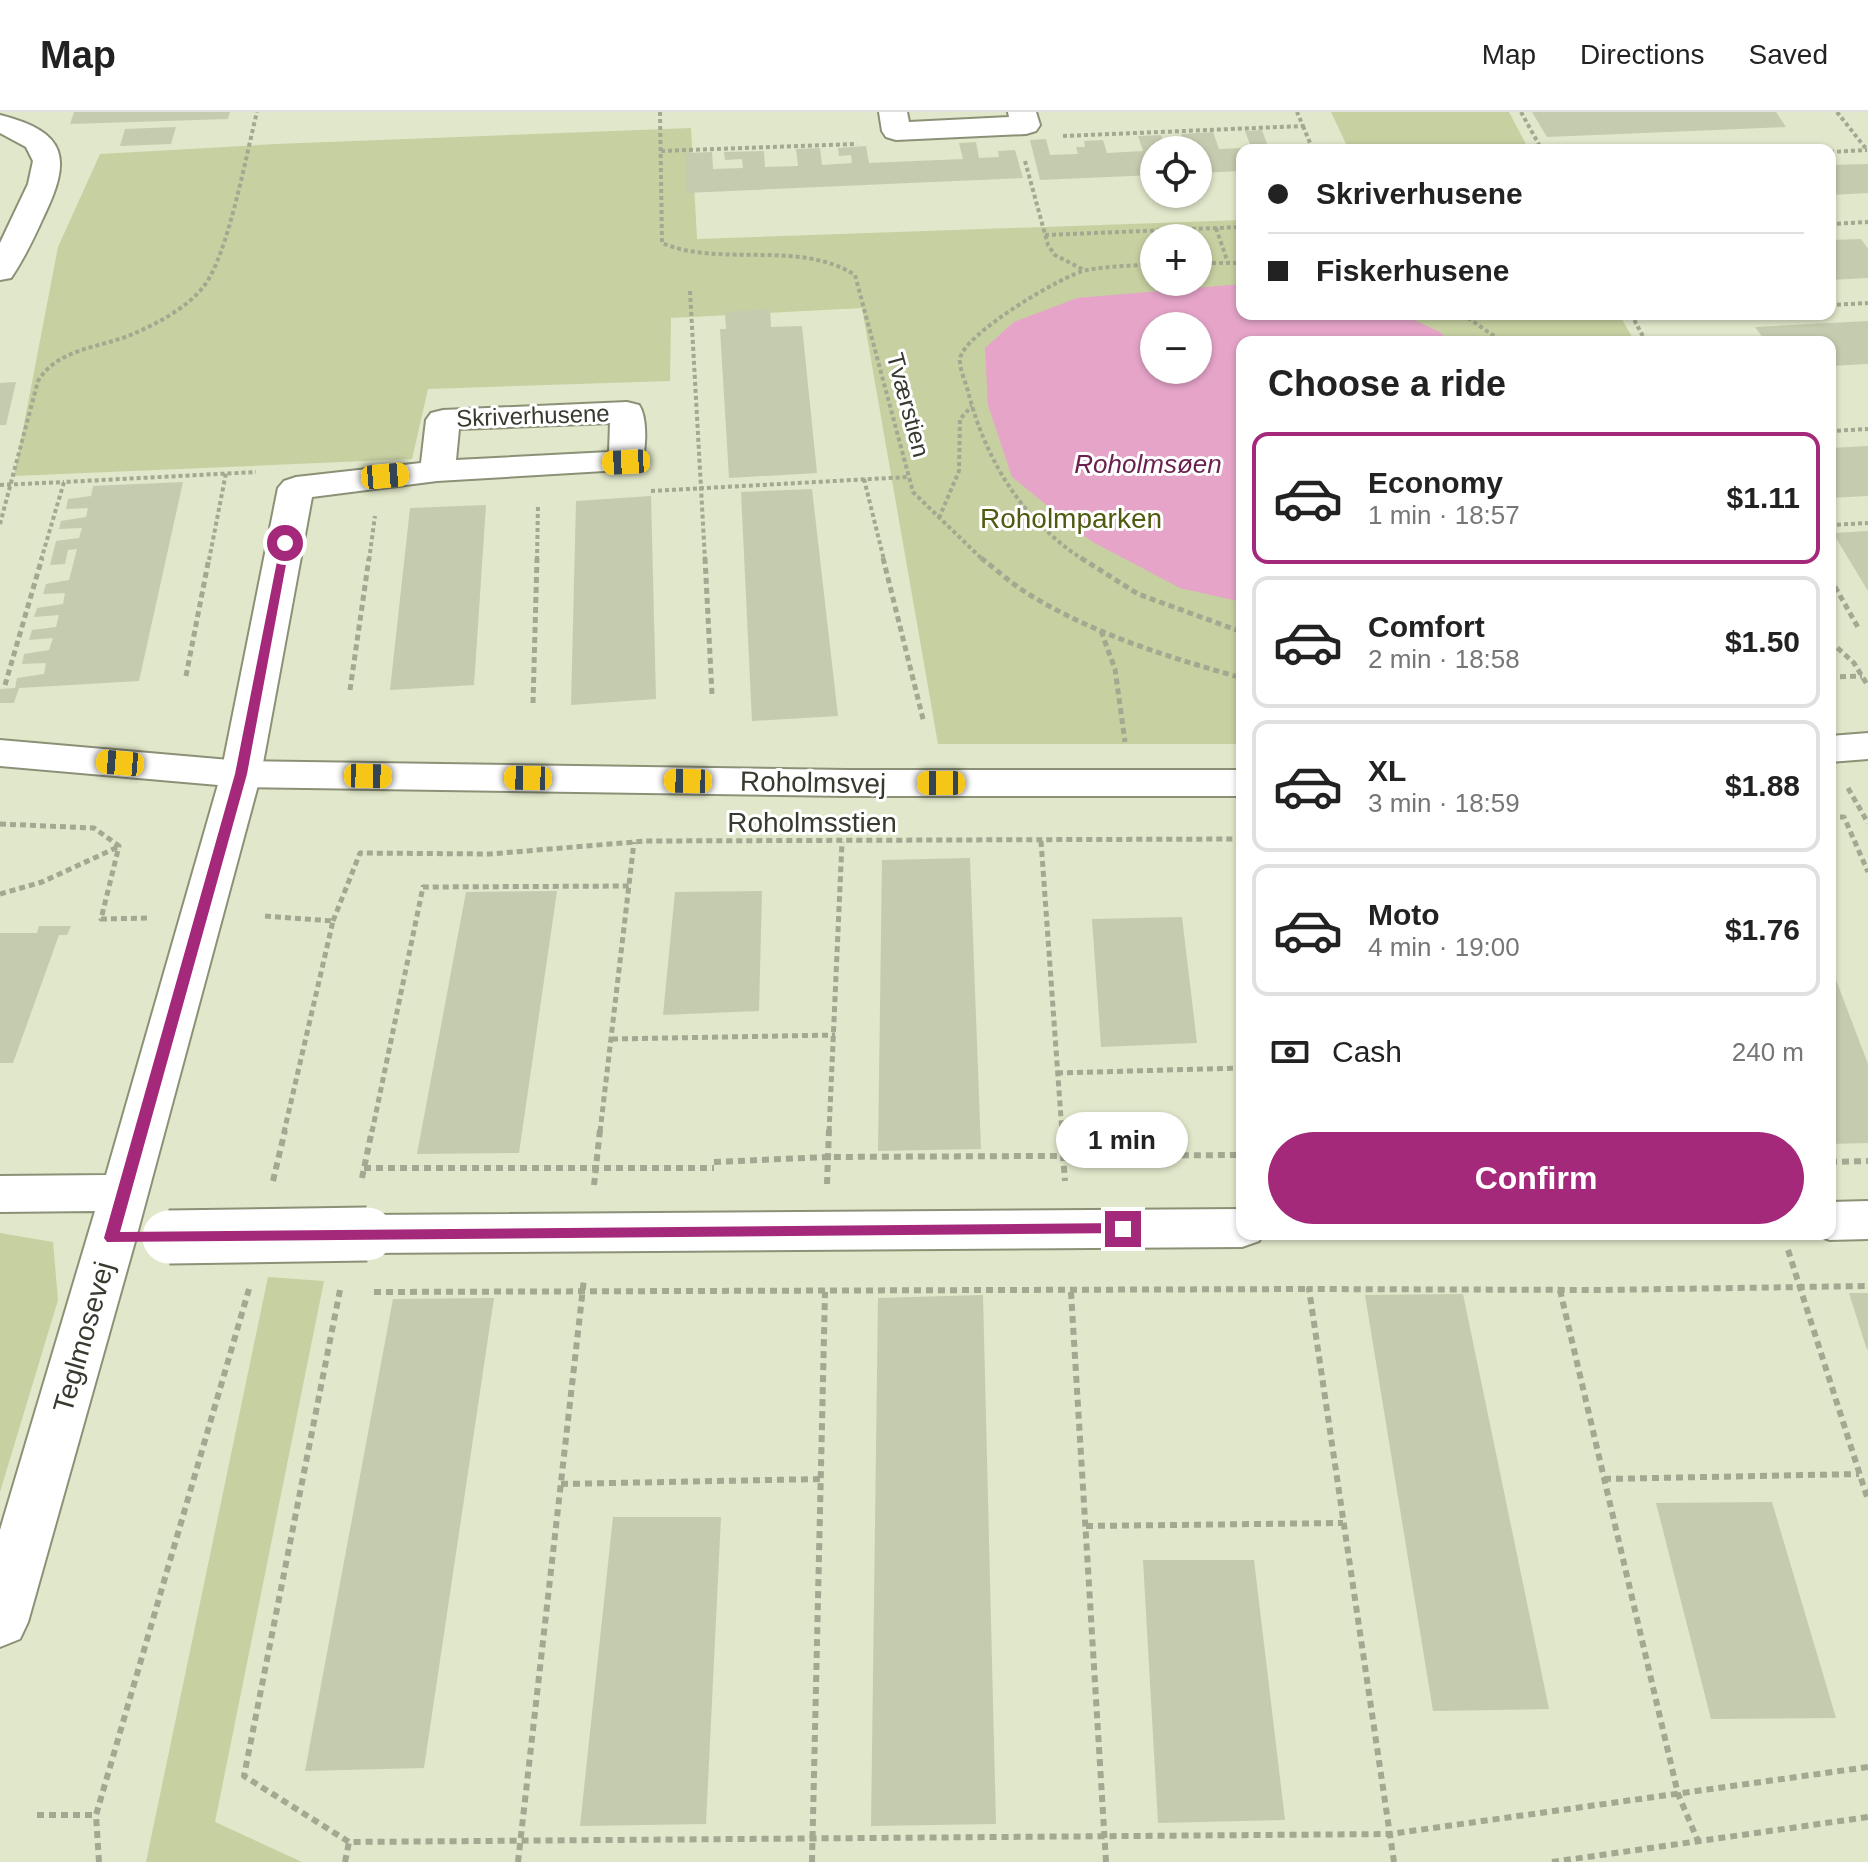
<!DOCTYPE html>
<html lang="en">
<head>
<meta charset="utf-8">
<style>
  body { margin:0; font-family:Arial,sans-serif; background:#f6f6f6; color:#222; height:100vh; display:flex; flex-direction:column; font-size:30px; white-space:nowrap }
  * { box-sizing:border-box; margin:0 }
  p { font-size:26px; color:#767676 }
  .icon { flex:none; width:44px; height:44px; fill:none; stroke:currentColor; stroke-width:2; stroke-linecap:round; stroke-linejoin:round }
  .map { position:relative; flex:1; overflow:hidden }
  .details { position:absolute; left:1236px; top:224px; width:600px; height:904px; display:flex; flex-direction:column; background:#fff; border-radius:16px; box-shadow:0 2px 6px #0004 }
  .details>* { flex:none }
  .guide { position:absolute; left:1236px; top:32px; width:600px; height:176px; border-radius:16px; box-shadow:0 2px 6px #0004; display:grid; align-content:center; height:176px; padding:0 32px; background:#fff }
  .buttons { position:absolute; left:1140px; top:24px; display:grid; gap:16px }
  .buttons a { display:grid; place-items:center; width:72px; height:72px; border-radius:50%; background:#fff; box-shadow:0 2px 6px #0004; font-size:40px }
  .end { position:absolute; width:36px; height:36px; margin:-18px; border:10px solid #a5297b; background:#fff; box-shadow:0 0 0 4px #fff }
  .from { border-radius:50% }
  .bubble { position:absolute; height:56px; border-radius:28px; background:#fff; box-shadow:0 2px 6px #0004; font-size:26px; font-weight:600; line-height:56px; text-align:center }
  .car { position:absolute; width:24px; height:48px; margin:-24px -12px; border-radius:10px; box-shadow:0 0 6px 2px #0007; background:linear-gradient(#f5c518 24%,#345 0 40%,#f5c518 0 76%,#345 0 86%,#f5c518 0) }
  .guide b { display:flex; align-items:center; gap:28px; height:76px; font-size:30px }
  .guide b+b { border-top:2px solid #e0e0e0 }
  .guide i { width:20px; height:20px; background:#222 }
  ul { padding:0; list-style:none }
  li { display:flex; align-items:center; gap:24px; height:132px; margin:0 16px 12px; padding:0 16px; border:4px solid #e0e0e0; border-radius:16px }
  li div { flex:1 }
  li b { display:block; font-size:30px }
  li em { font-style:normal; font-weight:600 }
  li.active { border-color:#a5297b }
  li>.icon { width:72px; height:72px; stroke-width:1.5 }
  h2 { padding:0 32px; font-size:36px; line-height:96px }
  .pay { display:flex; align-items:center; gap:20px; height:88px; padding:0 32px; font-size:30px }
  .pay p { margin-inline-start:auto }
  .action { display:flex; gap:16px; margin-top:auto; padding:16px 32px }
  .action a { flex:1; height:92px; border-radius:48px; background:#a5297b; color:#fff; font-size:32px; font-weight:600; line-height:92px; text-align:center }
  header { display:flex; align-items:center; gap:48px; box-sizing:border-box; height:112px; padding:0 40px; background:#fff; border-bottom:2px solid #e0e0e0 }
  header strong { font-size:38px }
  nav { display:flex; gap:44px; margin-inline-start:auto; font-size:28px }
  .map>svg:first-child { display:block }
</style>
</head>
<body>
<header>
<strong>Map</strong>
<nav><a>Map</a><a>Directions</a><a>Saved</a></nav>
</header>
<div class="map">
<svg width="1868" height="1750" viewBox="0 0 1868 1750">
  <rect width="100%" height="100%" fill="#e1e7ca"/>
  <g fill="#c6d0a1" fill-rule="evenodd">
    <path d="M 1331,0 L 1509,0 L 1529,38 L 1349,38 Z"/>
    <path d="M 691,16 L 697,127 L 1242,108 L 1242,202 L 1619,202 L 1635,230 L 1242,230 L 1242,632 L 938,632 L 862,196 L 671,206 L 670,269 L 428,277 L 412,347 L 14,364 L 58,135 L 100,42 L 276,32 ZM 1154,126 L 1198,126 L 1198,170 L 1154,170 ZM 1154,214 L 1198,214 L 1198,258 L 1154,258 Z"/>
    <path d="M 0,1121 L 53,1130 L 58,1188 L 0,1380 Z"/>
    <path d="M 268,1165 L 324,1169 L 215,1710 L 302,1750 L 146,1750 Z"/>
  </g>
  <path fill="#e5a4c8" fill-rule="evenodd" d="M 1242,172 L 1242,202 L 1401,202 L 1440,220 L 1450,230 L 1242,230 L 1242,490 L 1180,476 L 1091,429 L 1012,365 L 988,293 L 985,236 L 1014,210 L 1077,186 ZM 1154,214 L 1198,214 L 1198,258 L 1154,258 Z"/>
  <g fill="#c5cbaf">
    <path d="M 74,0 L 230,0 L 228,7 L 70,12 Z"/>
    <path d="M 1532,0 L 1776,0 L 1786,15 L 1547,25 Z"/>
    <path d="M 176,15 L 171,32 L 120,34 L 125,17 Z"/>
    <path d="M 1262,18 L 1268,35 L 1307,33 L 1308,38 L 1252,38 L 1245,19 Z"/>
    <path d="M 1213,20 L 1219,37 L 1242,36 L 1242,59 L 1198,61 L 1196,32 L 1185,33 L 1181,22 Z"/>
    <path d="M 1161,23 L 1166,38 L 1154,38 L 1154,63 L 1040,68 L 1030,28 L 1046,27 L 1050,43 L 1078,42 L 1076,35 L 1085,35 L 1084,29 L 1103,28 L 1107,41 L 1143,39 L 1138,24 Z"/>
    <path d="M 976,30 L 979,46 L 999,45 L 998,39 L 1015,38 L 1023,66 L 686,81 L 685,41 L 712,40 L 713,57 L 743,56 L 742,47 L 725,48 L 724,40 L 764,39 L 765,55 L 798,54 L 796,37 L 820,36 L 822,53 L 852,51 L 851,43 L 839,44 L 838,36 L 866,34 L 869,51 L 963,47 L 959,31 Z"/>
    <path d="M 1868,52 L 1868,81 L 1830,83 L 1830,53 Z"/>
    <path d="M 1861,127 L 1868,137 L 1868,166 L 1830,168 L 1830,128 Z"/>
    <path d="M 770,197 L 771,215 L 802,214 L 817,361 L 729,366 L 720,217 L 726,217 L 725,200 Z"/>
    <path d="M 1868,209 L 1868,252 L 1830,254 L 1830,230 L 1766,230 L 1755,215 Z"/>
    <path d="M 16,270 L 6,313 L 0,313 L 0,271 Z"/>
    <path d="M 1868,334 L 1868,384 L 1830,386 L 1830,336 Z"/>
    <path d="M 183,370 L 139,569 L 19,576 L 14,591 L 0,591 L 0,577 L 15,576 L 17,566 L 44,562 L 46,551 L 22,552 L 24,542 L 49,538 L 53,526 L 29,528 L 32,518 L 56,515 L 59,503 L 34,505 L 37,496 L 63,492 L 65,481 L 43,482 L 46,472 L 69,468 L 77,437 L 68,438 L 65,452 L 50,453 L 56,429 L 79,426 L 82,416 L 59,417 L 61,409 L 86,405 L 88,396 L 66,397 L 68,387 L 91,384 L 93,374 Z"/>
    <path d="M 812,377 L 838,604 L 752,609 L 741,380 Z"/>
    <path d="M 651,384 L 656,587 L 571,593 L 576,389 Z"/>
    <path d="M 486,393 L 474,573 L 390,578 L 410,396 Z"/>
    <path d="M 1868,419 L 1868,479 L 1833,421 Z"/>
    <path d="M 970,746 L 981,1037 L 878,1039 L 882,748 Z"/>
    <path d="M 557,779 L 519,1041 L 417,1042 L 466,780 Z"/>
    <path d="M 762,779 L 759,899 L 663,903 L 675,780 Z"/>
    <path d="M 1182,805 L 1197,931 L 1101,935 L 1092,807 Z"/>
    <path d="M 39,814 L 71,814 L 67,823 L 59,823 L 13,951 L 0,951 L 0,821 L 37,821 Z"/>
    <path d="M 1830,852 L 1868,952 L 1868,1031 L 1830,1032 Z"/>
    <path d="M 1849,1181 L 1868,1181 L 1868,1237 L 1867,1238 Z"/>
    <path d="M 1463,1182 L 1549,1597 L 1433,1599 L 1365,1183 Z"/>
    <path d="M 983,1183 L 996,1712 L 871,1714 L 878,1186 Z"/>
    <path d="M 494,1186 L 424,1656 L 305,1659 L 393,1187 Z"/>
    <path d="M 1772,1390 L 1836,1606 L 1711,1607 L 1656,1391 Z"/>
    <path d="M 613,1405 L 721,1405 L 706,1712 L 580,1714 Z"/>
    <path d="M 1143,1448 L 1254,1448 L 1285,1708 L 1158,1711 Z"/>
  </g>
  <g fill="none" stroke-linecap="round" stroke-linejoin="round">
    <defs>
      <g id="street">
        <path d="M 879,0 L 907,0 L 909,10 L 1009,5 L 1008,0 L 1036,0 L 1040,13 L 1036,19 L 1026,22 L 896,28 L 886,25 L 882,19 Z"/>
        <path d="M 0,3 C 68,20 72,47 43,106 C 34,126 24,147 11,166 L 0,168 L 0,131 L 28,72 L 33,49 L 26,35 L 0,21 Z"/>
        <path d="M 627,290 L 639,293 C 648,306 647,344 638,357 L 437,369 L 312,385 L 261,662 L 136,1126 L 28,1510 L 20,1527 L 0,1535 L 0,1418 L 95,1099 L 0,1100 L 0,1064 L 106,1063 L 221,662 L 278,376 L 284,369 L 296,365 L 421,351 L 426,308 L 431,301 L 443,298 ZM 610,311 L 609,340 L 456,348 L 459,317 Z"/>
        <path d="M 1868,1089 L 1868,1127 L 1830,1128 L 1813,1122 L 1830,1122 L 1830,1090 Z"/>
        <path d="M 1242,1097 L 1242,1122 L 1263,1122 L 1259,1129 L 1242,1135 L 367,1141 L 350,1135 L 343,1122 L 350,1109 L 367,1103 Z"/>
      </g>
      <g id="secondary">
        <path d="M 1868,621 L 1868,647 L 1830,650 L 1830,624 Z"/>
        <path d="M 0,628 L 241,649 L 847,658 L 1242,658 L 1242,684 L 847,684 L 241,675 L 0,654 Z"/>
      </g>
    </defs>
    <use href="#street" stroke="#8b9176" stroke-width="4"/>
    <use href="#secondary" stroke="#8b9176" stroke-width="4"/>
    <g stroke="#a3a891" stroke-width="4" stroke-dasharray="4 3" stroke-linecap="butt">
      <path d="M 660,0 L 662,131 C 721,156 798,127 855,163 L 913,380 L 983,448"/>
      <path d="M 1521,0 L 1542,38"/>
      <path d="M 1837,0 L 1867,38"/>
      <path d="M 1303,14 L 1313,38"/>
      <path d="M 1063,24 L 1303,14 L 1297,0"/>
      <path d="M 661,39 L 857,32"/>
      <path d="M 1830,40 L 1867,38"/>
      <path d="M 1025,49 L 1048,133 L 1055,143 L 1084,158"/>
      <path d="M 1830,112 L 1868,110"/>
      <path d="M 1216,116 L 1228,151"/>
      <path d="M 1045,123 L 1242,115"/>
      <path d="M 1198,151 L 1242,151"/>
      <path d="M 690,179 L 705,448"/>
      <path d="M 1830,193 L 1868,191"/>
      <path d="M 1462,202 L 1503,230"/>
      <path d="M 1631,202 L 1646,230"/>
      <path d="M 1632,203 L 1646,202"/>
      <path d="M 1830,319 L 1868,317"/>
      <path d="M 864,367 L 884,448"/>
      <path d="M 0,373 L 64,370"/>
      <path d="M 651,379 L 908,365"/>
      <path d="M 939,406 L 959,359 L 960,307 L 972,294"/>
      <path d="M 0,412 L 38,269 C 58,236 100,236 133,222 C 158,211 187,196 204,174 C 228,143 246,43 257,0"/>
      <path d="M 1830,413 L 1868,411"/>
      <path d="M 41,448 L 64,370 L 256,360"/>
      <path d="M 209,448 L 226,361"/>
      <path d="M 369,448 L 375,404"/>
      <path d="M 537,448 L 538,392"/>
      <path d="M 1084,448 C 1024,410 987,351 969,283 C 967,273 959,257 960,247 C 962,223 1064,162 1087,158 C 1109,154 1132,154 1154,152"/>
    </g>
    <g stroke="#a3a891" stroke-width="5" stroke-dasharray="6 4" stroke-linecap="butt">
      <path d="M 705,446 L 712,582"/>
      <path d="M 883,446 L 924,611"/>
      <path d="M 981,446 C 997,458 1013,473 1030,483 C 1096,523 1168,545 1242,566"/>
      <path d="M 1081,446 L 1138,482 L 1242,520"/>
      <path d="M 1830,466 L 1859,517"/>
      <path d="M 1101,519 L 1115,557 L 1125,630"/>
      <path d="M 1830,529 L 1854,551 L 1868,574"/>
      <path d="M 186,564 L 209,446"/>
      <path d="M 1830,565 L 1862,564"/>
      <path d="M 5,573 L 42,446"/>
      <path d="M 350,578 L 369,446"/>
      <path d="M 533,591 L 537,446"/>
      <path d="M 1848,676 L 1868,711"/>
      <path d="M 1830,705 L 1844,705 L 1868,760"/>
      <path d="M 0,712 L 94,716 L 119,734 L 101,807 L 149,806"/>
      <path d="M 1041,729 L 1062,1020"/>
      <path d="M 0,782 L 42,770 L 118,735"/>
      <path d="M 265,804 L 333,809 L 284,1020"/>
      <path d="M 333,809 L 360,741 L 490,742 L 646,729 L 1242,727"/>
      <path d="M 612,927 L 835,923"/>
      <path d="M 1057,961 L 1242,956"/>
      <path d="M 372,1020 L 423,775 L 631,774"/>
      <path d="M 600,1020 L 634,730"/>
      <path d="M 829,1020 L 842,730"/>
    </g>
    <g stroke="#a3a891" stroke-width="6" stroke-dasharray="7 5" stroke-linecap="butt">
      <path d="M 1061,1018 L 1065,1069"/>
      <path d="M 714,1050 L 828,1045 L 1242,1043"/>
      <path d="M 1830,1050 L 1868,1049"/>
      <path d="M 364,1056 L 714,1056"/>
      <path d="M 362,1066 L 372,1018"/>
      <path d="M 273,1069 L 285,1018"/>
      <path d="M 827,1072 L 829,1018"/>
      <path d="M 594,1073 L 600,1018"/>
      <path d="M 1788,1138 L 1868,1388"/>
      <path d="M 340,1178 L 244,1664 L 349,1730 L 1390,1722 L 1868,1655"/>
      <path d="M 1560,1178 L 1678,1682 L 1698,1729"/>
      <path d="M 374,1180 L 1309,1177"/>
      <path d="M 1071,1180 L 1106,1750"/>
      <path d="M 1604,1367 L 1859,1362"/>
      <path d="M 561,1372 L 821,1367"/>
      <path d="M 1086,1414 L 1343,1411"/>
      <path d="M 37,1703 L 96,1703"/>
      <path d="M 99,1750 L 96,1703 L 249,1177"/>
      <path d="M 345,1750 L 349,1730"/>
      <path d="M 518,1750 L 584,1167"/>
      <path d="M 812,1750 L 825,1180"/>
      <path d="M 1394,1750 L 1309,1177 L 1601,1178 L 1868,1174"/>
      <path d="M 1552,1750 L 1868,1705"/>
    </g>
    <use href="#street" fill="#fff" fill-rule="evenodd"/>
    <use href="#secondary" fill="#fff" fill-rule="evenodd"/>
    <defs>
      <path id="street-bridge" d="M 169,1125 L 367,1122"/>
    </defs>
    <use href="#street-bridge" stroke="#8b9176" stroke-width="57" stroke-linecap="butt"/>
    <use href="#street-bridge" stroke="#fff" stroke-width="53"/>
  </g>
  <path fill="#a5297b" d="M 281,429 L 290,431 L 247,662 L 120,1120 L 1123,1111 L 1130,1117 L 1128,1121 L 107,1130 L 104,1126 L 235,662 Z"/>
  <g text-anchor="middle" stroke-width="6" stroke-linejoin="round" paint-order="stroke">
    <g font-size="24" fill="#383a2f" stroke="#fff">
      <text transform="translate(908 293) rotate(75)" y="8">Tværstien</text>
      <text transform="translate(533 304) rotate(-2)" y="8">Skriverhusene</text>
    </g>
    <g font-size="26" font-style="italic" fill="#6b2150" stroke="#fff">
      <text x="1148" y="361">Roholmsøen</text>
    </g>
    <g font-size="28" fill="#515a0f" stroke="#fff">
      <text x="1071" y="416">Roholmparken</text>
    </g>
    <g font-size="28" fill="#383a2f" stroke="#fff">
      <text transform="translate(813 670) rotate(1)" y="10">Roholmsvej</text>
      <text x="812" y="720">Roholmsstien</text>
      <text transform="translate(83 1225) rotate(-74)" y="10">Teglmosevej</text>
    </g>
  </g>
</svg>
<div class="buttons">
<a><svg class="icon" aria-label="locate" viewBox="0 0 24 24"><circle cx="12" cy="12" r="6"/><path d="M12 2v4M12 18v4M2 12h4M18 12h4"/></svg></a>
<a>+</a>
<a>−</a>
</div>
<i class="end from" style="left:285px;top:431px"></i>
<i class="end" style="left:1123px;top:1117px"></i>
<div class="bubble" style="left:1056px;top:1000px;width:132px">1 min</div>
<i class="car" style="left:626px;top:350px;rotate:267deg"></i>
<i class="car" style="left:385px;top:364px;rotate:85deg"></i>
<i class="car" style="left:120px;top:651px;rotate:275deg"></i>
<i class="car" style="left:368px;top:664px;rotate:91deg"></i>
<i class="car" style="left:528px;top:666px;rotate:271deg"></i>
<i class="car" style="left:688px;top:669px;rotate:271deg"></i>
<i class="car" style="left:941px;top:671px;rotate:270deg"></i>
<div class="guide">
<b><i class="from"></i>Skriverhusene</b>
<b><i></i>Fiskerhusene</b>
</div>
<section class="details">
<h2>Choose a ride</h2>
<ul>
<li class="active"><svg class="icon" aria-label="car" viewBox="0 0 24 24"><path d="M5 17H2v-5l4-1 3-4h7l3 4 3 1v5h-3M9 17h6M6 11h13"/><circle cx="7" cy="17" r="2"/><circle cx="17" cy="17" r="2"/></svg><div><b>Economy</b><p>1 min · 18:57</p></div><em>$1.11</em></li>
<li><svg class="icon" aria-label="car" viewBox="0 0 24 24"><path d="M5 17H2v-5l4-1 3-4h7l3 4 3 1v5h-3M9 17h6M6 11h13"/><circle cx="7" cy="17" r="2"/><circle cx="17" cy="17" r="2"/></svg><div><b>Comfort</b><p>2 min · 18:58</p></div><em>$1.50</em></li>
<li><svg class="icon" aria-label="car" viewBox="0 0 24 24"><path d="M5 17H2v-5l4-1 3-4h7l3 4 3 1v5h-3M9 17h6M6 11h13"/><circle cx="7" cy="17" r="2"/><circle cx="17" cy="17" r="2"/></svg><div><b>XL</b><p>3 min · 18:59</p></div><em>$1.88</em></li>
<li><svg class="icon" aria-label="car" viewBox="0 0 24 24"><path d="M5 17H2v-5l4-1 3-4h7l3 4 3 1v5h-3M9 17h6M6 11h13"/><circle cx="7" cy="17" r="2"/><circle cx="17" cy="17" r="2"/></svg><div><b>Moto</b><p>4 min · 19:00</p></div><em>$1.76</em></li>
</ul>
<div class="pay"><svg class="icon" aria-label="cash" viewBox="0 0 24 24"><path d="M3 7h18v10H3z"/><circle cx="12" cy="12" r="2"/></svg>Cash<p>240 m</p></div>
<div class="action"><a>Confirm</a></div>
</section>
</div>
</body>
</html>
